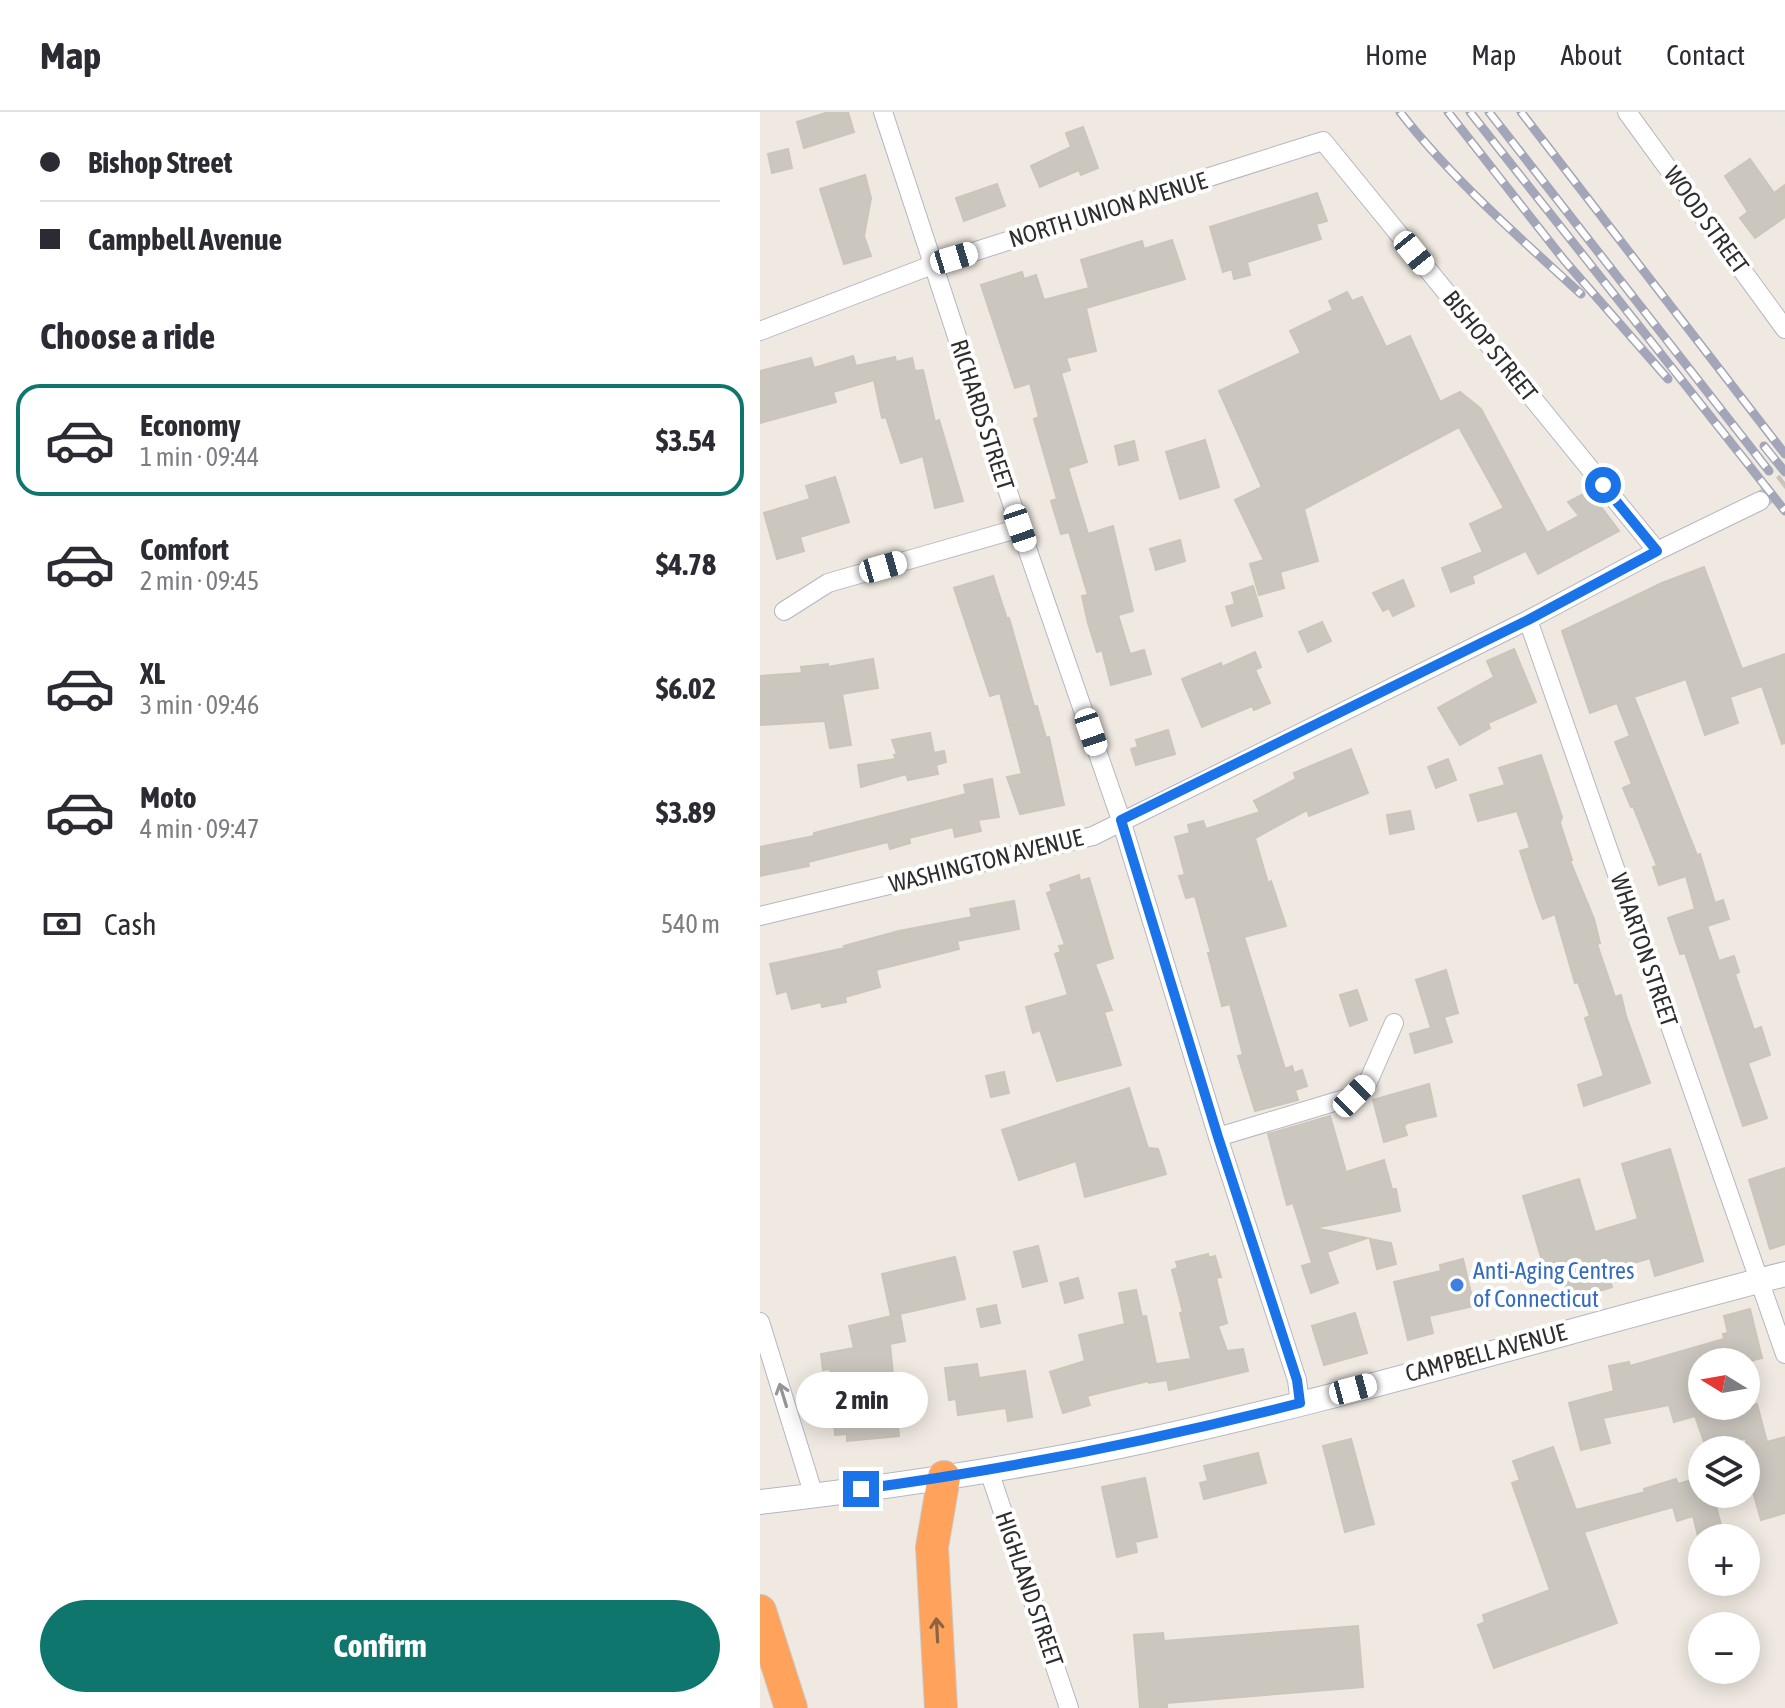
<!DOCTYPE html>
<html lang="en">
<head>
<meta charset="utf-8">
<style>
  body { margin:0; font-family:"Asap Condensed",sans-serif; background:#f7f7f7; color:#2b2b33; height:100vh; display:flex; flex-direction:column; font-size:30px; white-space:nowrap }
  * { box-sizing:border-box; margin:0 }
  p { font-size:26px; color:#7c7c81 }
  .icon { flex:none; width:44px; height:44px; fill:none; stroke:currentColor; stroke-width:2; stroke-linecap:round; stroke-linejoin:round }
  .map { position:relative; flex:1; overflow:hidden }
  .drawer { display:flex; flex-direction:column; background:#fff; width:760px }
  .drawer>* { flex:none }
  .top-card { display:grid; align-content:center; height:176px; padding:0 40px; background:#fff }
  .needle { width:52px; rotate:281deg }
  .fabs { position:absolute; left:928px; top:1236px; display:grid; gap:16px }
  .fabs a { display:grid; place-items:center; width:72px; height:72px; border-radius:50%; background:#fff; box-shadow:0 4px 20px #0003; font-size:40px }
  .end { position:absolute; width:36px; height:36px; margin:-18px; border:10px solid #1a73e8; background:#fff; box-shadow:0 0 0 4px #fff }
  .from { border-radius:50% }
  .bubble { position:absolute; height:56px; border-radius:28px; background:#fff; box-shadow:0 4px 20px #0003; font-size:26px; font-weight:700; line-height:56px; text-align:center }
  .car { position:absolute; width:24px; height:48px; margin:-24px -12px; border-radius:10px; box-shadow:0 0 6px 2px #0007; background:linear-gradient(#fff 24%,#345 0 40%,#fff 0 76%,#345 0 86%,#fff 0) }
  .top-card b { display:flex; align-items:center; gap:28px; height:76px; font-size:30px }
  .top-card b+b { border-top:2px solid #e1e1e2 }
  .top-card i { width:20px; height:20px; background:#2b2b33 }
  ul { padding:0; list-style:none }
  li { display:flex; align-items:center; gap:24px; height:112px; margin:0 16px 12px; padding:0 24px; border:4px solid transparent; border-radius:24px }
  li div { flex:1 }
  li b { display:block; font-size:30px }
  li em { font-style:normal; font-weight:700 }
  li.current { border-color:#0f766e }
  li>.icon { width:72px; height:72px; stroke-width:1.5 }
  h2 { padding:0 40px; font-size:36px; line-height:96px }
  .pay { display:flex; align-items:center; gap:20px; height:88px; padding:0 40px; font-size:30px }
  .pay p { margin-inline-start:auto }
  .primary-button { display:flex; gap:16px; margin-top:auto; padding:16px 40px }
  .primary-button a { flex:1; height:92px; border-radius:48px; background:#0f766e; color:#fff; font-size:32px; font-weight:700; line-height:92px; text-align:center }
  header { display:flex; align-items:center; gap:48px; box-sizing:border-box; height:112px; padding:0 40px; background:#fff; border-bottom:2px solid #e1e1e2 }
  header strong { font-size:38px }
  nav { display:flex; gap:44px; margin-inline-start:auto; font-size:28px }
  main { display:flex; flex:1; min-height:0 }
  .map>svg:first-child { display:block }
</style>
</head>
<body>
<header>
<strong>Map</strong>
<nav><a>Home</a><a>Map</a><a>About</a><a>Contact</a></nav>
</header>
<main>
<section class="drawer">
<div class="top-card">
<b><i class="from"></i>Bishop Street</b>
<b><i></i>Campbell Avenue</b>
</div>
<h2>Choose a ride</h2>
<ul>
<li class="current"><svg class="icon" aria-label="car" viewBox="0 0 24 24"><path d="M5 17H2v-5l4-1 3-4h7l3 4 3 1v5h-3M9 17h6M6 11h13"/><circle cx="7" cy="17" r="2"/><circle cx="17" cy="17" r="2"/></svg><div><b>Economy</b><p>1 min · 09:44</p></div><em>$3.54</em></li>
<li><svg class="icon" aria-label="car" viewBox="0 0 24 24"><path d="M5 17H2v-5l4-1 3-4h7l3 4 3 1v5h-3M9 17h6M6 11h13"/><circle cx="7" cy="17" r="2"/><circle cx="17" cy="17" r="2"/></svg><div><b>Comfort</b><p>2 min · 09:45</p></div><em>$4.78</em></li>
<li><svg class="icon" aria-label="car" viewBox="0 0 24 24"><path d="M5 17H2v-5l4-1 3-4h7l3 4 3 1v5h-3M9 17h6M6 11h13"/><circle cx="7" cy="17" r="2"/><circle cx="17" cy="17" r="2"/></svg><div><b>XL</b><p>3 min · 09:46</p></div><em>$6.02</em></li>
<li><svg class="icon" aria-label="car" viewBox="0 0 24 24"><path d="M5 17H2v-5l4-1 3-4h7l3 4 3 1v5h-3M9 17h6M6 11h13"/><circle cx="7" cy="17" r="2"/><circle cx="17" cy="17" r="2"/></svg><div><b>Moto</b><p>4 min · 09:47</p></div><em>$3.89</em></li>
</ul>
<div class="pay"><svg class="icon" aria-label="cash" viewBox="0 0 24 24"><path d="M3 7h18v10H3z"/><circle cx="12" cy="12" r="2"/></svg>Cash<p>540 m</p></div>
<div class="primary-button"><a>Confirm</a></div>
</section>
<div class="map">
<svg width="1025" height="1596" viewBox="0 0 1025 1596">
  <rect width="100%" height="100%" fill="#efe9e1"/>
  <g fill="#cbc7bf" stroke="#cbc5ba" stroke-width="2">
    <path d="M 69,0 L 88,0 L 94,20 L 44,36 L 37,10 Z"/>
    <path d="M 323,15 L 338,56 L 321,63 L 319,58 L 280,75 L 271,54 L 311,35 L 306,21 Z"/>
    <path d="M 28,37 L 32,56 L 12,61 L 8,42 Z"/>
    <path d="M 990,47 L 1014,81 L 1025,73 L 1025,105 L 995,126 L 980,106 L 988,100 L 965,64 Z"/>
    <path d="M 105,63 L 111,86 L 104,124 L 111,144 L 84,152 L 60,77 Z"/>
    <path d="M 237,72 L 245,94 L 204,109 L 196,86 Z"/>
    <path d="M 557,81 L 567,109 L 556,112 L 561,127 L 487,150 L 490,163 L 474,167 L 472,157 L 463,160 L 450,115 Z"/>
    <path d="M 412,128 L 425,167 L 326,196 L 336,239 L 306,246 L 310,258 L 301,261 L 327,350 L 308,356 L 328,422 L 353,414 L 373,499 L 358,503 L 370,542 L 384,538 L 391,562 L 351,573 L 342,538 L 337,540 L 328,511 L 322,484 L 328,483 L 309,420 L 301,422 L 291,389 L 297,387 L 274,307 L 279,305 L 270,271 L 255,276 L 221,173 L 262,160 L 264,167 L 276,163 L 284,188 L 329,176 L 321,148 L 382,129 L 384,137 Z"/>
    <path d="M 587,180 L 592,189 L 602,185 L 626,235 L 650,224 L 680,290 L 700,280 L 721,297 L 787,421 L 819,404 L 808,390 L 829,379 L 859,419 L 778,462 L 766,439 L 712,464 L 714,471 L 691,480 L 682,456 L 723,440 L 710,412 L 744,396 L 699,315 L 544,397 L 558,449 L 520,460 L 524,476 L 499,483 L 490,452 L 504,448 L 475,388 L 502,375 L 459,279 L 541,241 L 530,219 L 573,198 L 569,189 Z"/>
    <path d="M 93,244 L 96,254 L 135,245 L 136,250 L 152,246 L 155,259 L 163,258 L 175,310 L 179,308 L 203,389 L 175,396 L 163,344 L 141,351 L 126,305 L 122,306 L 114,268 L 73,280 L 76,290 L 0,311 L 0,259 L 51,246 L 54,256 Z"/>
    <path d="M 445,328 L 459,375 L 420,387 L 406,340 Z"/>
    <path d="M 374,329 L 378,348 L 359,353 L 355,334 Z"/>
    <path d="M 75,365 L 89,410 L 40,425 L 44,439 L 17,447 L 4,401 L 50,387 L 46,374 Z"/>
    <path d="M 420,428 L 425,449 L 396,458 L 390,437 Z"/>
    <path d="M 944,455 L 982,557 L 1025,542 L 1025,631 L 1022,632 L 1002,574 L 970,585 L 978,611 L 945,623 L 926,567 L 874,585 L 937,743 L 940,742 L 955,791 L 963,788 L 969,807 L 947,814 L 959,849 L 974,844 L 979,860 L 975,862 L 994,918 L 1001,915 L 1010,943 L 988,951 L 1007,1006 L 983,1014 L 925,841 L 920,842 L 908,806 L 935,797 L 926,764 L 899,773 L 893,755 L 897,754 L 873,694 L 871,695 L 863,676 L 872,672 L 855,630 L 870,624 L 857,591 L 830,601 L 802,519 L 902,471 Z"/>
    <path d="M 233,464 L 247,507 L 249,506 L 274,594 L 277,594 L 286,626 L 289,625 L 304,693 L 260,702 L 247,665 L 262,662 L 252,625 L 240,581 L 230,584 L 194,476 Z"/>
    <path d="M 643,468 L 654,494 L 633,504 L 629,496 L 623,499 L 613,481 Z"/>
    <path d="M 493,474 L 502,504 L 472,514 L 466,495 L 475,492 L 472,481 Z"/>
    <path d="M 562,510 L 571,529 L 548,540 L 539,520 Z"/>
    <path d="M 754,537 L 776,590 L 728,611 L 730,616 L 700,633 L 678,596 L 734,565 L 727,549 Z"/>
    <path d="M 495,540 L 501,555 L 495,558 L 510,591 L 494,598 L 492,594 L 442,615 L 422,567 L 461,551 L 462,555 Z"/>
    <path d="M 113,547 L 118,576 L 82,582 L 91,633 L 70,636 L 65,609 L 0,613 L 0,564 L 42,561 L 41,555 L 68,552 L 68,555 Z"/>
    <path d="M 408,618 L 415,642 L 376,653 L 371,637 L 378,635 L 376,628 Z"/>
    <path d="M 170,621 L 174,641 L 184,639 L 186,650 L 176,653 L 178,662 L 148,668 L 146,662 L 101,675 L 98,653 L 136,647 L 134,643 L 137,642 L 132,628 Z"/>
    <path d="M 591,637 L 608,681 L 549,704 L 547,698 L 495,726 L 508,771 L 511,769 L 526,814 L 484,825 L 525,957 L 532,954 L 534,961 L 542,958 L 547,974 L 535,978 L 538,988 L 495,999 L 478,944 L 483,943 L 470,892 L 462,894 L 448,841 L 451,841 L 435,784 L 426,786 L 419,764 L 425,763 L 415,725 L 430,721 L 428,713 L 443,709 L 446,717 L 500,700 L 494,689 L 536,667 L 534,661 Z"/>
    <path d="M 781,643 L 802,705 L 800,711 L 812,748 L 810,749 L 834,807 L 840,831 L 837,832 L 855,885 L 861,883 L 866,904 L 890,971 L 824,994 L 818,973 L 844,964 L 825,906 L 830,904 L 818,870 L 815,871 L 795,802 L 783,807 L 777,791 L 760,739 L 770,736 L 757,699 L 718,709 L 710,683 L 745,673 L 739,656 Z"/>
    <path d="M 688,647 L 696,668 L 676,676 L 668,655 Z"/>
    <path d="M 232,667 L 239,705 L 218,708 L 221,719 L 195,725 L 193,715 L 149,726 L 150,731 L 130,737 L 128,730 L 48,750 L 49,754 L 0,764 L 0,735 L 54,724 L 54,721 L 206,682 L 204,673 Z"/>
    <path d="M 650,699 L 654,717 L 630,722 L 627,703 Z"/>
    <path d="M 319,763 L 320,769 L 329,766 L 353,846 L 335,852 L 352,898 L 344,900 L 361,953 L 297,969 L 280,918 L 273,921 L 266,895 L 308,883 L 295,842 L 301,840 L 299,834 L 305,833 L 287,781 L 292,779 L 290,773 Z"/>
    <path d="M 254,789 L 259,817 L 197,829 L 199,837 L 116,858 L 120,875 L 85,885 L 86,890 L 62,895 L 61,890 L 32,897 L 27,879 L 17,882 L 10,852 L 85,836 L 84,834 L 139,819 L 212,805 L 210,797 Z"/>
    <path d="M 686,858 L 698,901 L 684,905 L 692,930 L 655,941 L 650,922 L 671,916 L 656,868 Z"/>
    <path d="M 597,878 L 607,908 L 590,914 L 580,883 Z"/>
    <path d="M 244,960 L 249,981 L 231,985 L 226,964 Z"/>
    <path d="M 669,972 L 676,1004 L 647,1011 L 644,1014 L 647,1023 L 624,1030 L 613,988 Z"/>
    <path d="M 369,976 L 388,1036 L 398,1037 L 406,1062 L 325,1085 L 316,1049 L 259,1068 L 242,1018 Z"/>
    <path d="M 570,1004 L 586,1060 L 624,1048 L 632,1077 L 636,1077 L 640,1099 L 554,1116 L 607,1126 L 567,1140 L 578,1171 L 551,1181 L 542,1154 L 552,1151 L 533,1091 L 527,1093 L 508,1022 Z"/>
    <path d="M 910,1037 L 943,1149 L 895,1164 L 890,1146 L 847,1159 L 852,1175 L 807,1189 L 797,1159 L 786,1162 L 763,1084 L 819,1067 L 835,1120 L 878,1107 L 862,1052 Z"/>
    <path d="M 1025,1056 L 1025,1132 L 1010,1137 L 989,1068 Z"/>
    <path d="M 610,1127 L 631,1131 L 636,1152 L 617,1157 Z"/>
    <path d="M 278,1134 L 287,1169 L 263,1175 L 254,1140 Z"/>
    <path d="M 448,1142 L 449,1146 L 455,1144 L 461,1165 L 456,1166 L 467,1211 L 458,1214 L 467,1239 L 483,1237 L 488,1259 L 409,1278 L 407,1268 L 389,1271 L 388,1269 L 327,1284 L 330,1293 L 303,1301 L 290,1260 L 325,1249 L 319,1223 L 365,1212 L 359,1181 L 376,1178 L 382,1205 L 386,1204 L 396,1252 L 431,1247 L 420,1201 L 423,1200 L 412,1158 L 418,1156 L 416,1150 Z"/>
    <path d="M 195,1145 L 205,1187 L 131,1204 L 122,1162 Z"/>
    <path d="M 703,1147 L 714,1194 L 669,1204 L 673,1221 L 648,1228 L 634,1170 L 681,1159 L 680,1153 Z"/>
    <path d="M 318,1166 L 323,1186 L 305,1191 L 300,1171 Z"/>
    <path d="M 236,1193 L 240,1211 L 221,1215 L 217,1197 Z"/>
    <path d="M 990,1197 L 1002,1246 L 986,1250 L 942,1250 L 942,1294 L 965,1294 L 967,1300 L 997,1292 L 1007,1330 L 1025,1325 L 1025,1401 L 1001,1408 L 986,1355 L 986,1326 L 947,1338 L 935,1304 L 914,1310 L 909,1293 L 843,1306 L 850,1331 L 821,1338 L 809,1291 L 854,1279 L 849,1254 L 869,1250 L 870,1254 L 964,1227 L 963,1222 L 968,1221 L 964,1204 Z"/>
    <path d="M 595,1201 L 607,1241 L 564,1253 L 552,1214 Z"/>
    <path d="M 140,1202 L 145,1229 L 130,1232 L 139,1324 L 87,1329 L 87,1322 L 75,1323 L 70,1257 L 63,1258 L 61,1242 L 94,1236 L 89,1214 Z"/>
    <path d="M 217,1252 L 219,1266 L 265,1259 L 272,1305 L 248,1309 L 246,1296 L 198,1303 L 196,1287 L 189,1288 L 185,1256 Z"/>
    <path d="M 591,1327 L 614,1412 L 585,1420 L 563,1334 Z"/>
    <path d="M 793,1335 L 816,1398 L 885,1380 L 884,1377 L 916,1367 L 918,1372 L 942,1365 L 942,1382 L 953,1382 L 962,1417 L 938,1424 L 933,1404 L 917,1409 L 913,1395 L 824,1420 L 857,1511 L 734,1556 L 718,1513 L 725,1510 L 723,1503 L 790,1478 L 752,1371 L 760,1368 L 753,1349 Z"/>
    <path d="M 498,1341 L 506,1371 L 444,1387 L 440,1371 L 448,1369 L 444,1354 Z"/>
    <path d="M 385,1366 L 397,1425 L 375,1430 L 377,1440 L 357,1445 L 342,1375 Z"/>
    <path d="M 598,1514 L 603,1575 L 407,1591 L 407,1596 L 380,1596 L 374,1523 L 403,1521 L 404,1529 Z"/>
  </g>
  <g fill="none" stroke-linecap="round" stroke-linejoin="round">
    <path stroke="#c8c4bd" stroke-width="18" stroke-dasharray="18 9" stroke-linecap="butt" d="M 1000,389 L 1025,370"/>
    <defs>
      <g id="street">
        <path d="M 123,0 L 260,416 L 361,708 L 458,1025 L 537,1268 L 540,1291"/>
        <path d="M 867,0 L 1025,217"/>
        <path d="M 0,219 L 172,153 L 563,29 L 897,439"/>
        <path d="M 24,499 L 68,471 L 260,416"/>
        <path d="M 768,508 L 1025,1242"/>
        <path d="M 0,804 L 333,724 L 768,508 L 897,439 L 1000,389"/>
        <path d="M 458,1025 L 594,984 L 608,970 L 634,911"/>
        <path d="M 0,1210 L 54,1384"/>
        <path d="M 229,1359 L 309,1596"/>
      </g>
      <path id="secondary" d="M 0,1390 C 130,1375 260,1356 388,1328 C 602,1281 813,1217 1025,1162"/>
      <g id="highway">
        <path d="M 0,1499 L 31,1596"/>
        <path d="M 181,1596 L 172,1435 L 184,1365"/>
      </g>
    </defs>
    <use href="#street" stroke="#b4b7c1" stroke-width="20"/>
    <use href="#secondary" stroke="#b4b7c1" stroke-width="26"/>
    <use href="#highway" stroke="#c9c9c9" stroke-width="34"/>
    <use href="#street" stroke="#fff" stroke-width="18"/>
    <use href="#secondary" stroke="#fff" stroke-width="24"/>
    <use href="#highway" stroke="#ffa35c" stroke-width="32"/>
    <defs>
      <g id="rail">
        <path d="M 640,0 C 692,67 759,125 821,182"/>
        <path d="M 688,0 L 804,148 L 908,267"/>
        <path d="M 710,0 L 1025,399"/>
        <path d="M 729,0 L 1009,359"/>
        <path d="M 761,0 L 1025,342"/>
        <path d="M 1004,334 L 1025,360"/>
      </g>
    </defs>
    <use href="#rail" stroke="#a3a6b8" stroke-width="9"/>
    <use href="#rail" stroke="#fff" stroke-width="6" stroke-dasharray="18" stroke-linecap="butt"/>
  </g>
  <defs><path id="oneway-shaft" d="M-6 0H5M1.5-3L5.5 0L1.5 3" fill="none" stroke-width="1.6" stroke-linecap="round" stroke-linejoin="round" transform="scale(2)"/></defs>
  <use stroke="#969696" href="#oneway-shaft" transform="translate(23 1283) rotate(-107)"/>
  <use stroke="#8c6343" href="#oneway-shaft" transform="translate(177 1518) rotate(-93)"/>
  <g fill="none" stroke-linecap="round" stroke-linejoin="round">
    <path stroke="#1a73e8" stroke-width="10" d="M 101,1377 C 249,1357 395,1328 540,1291 L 537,1268 L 458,1025 L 361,708 L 768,508 L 897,439 L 843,373"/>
  </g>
  <circle fill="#3f7fe0" stroke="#fff" stroke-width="3" cx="697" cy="1173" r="8"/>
  <g text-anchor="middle" stroke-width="8" stroke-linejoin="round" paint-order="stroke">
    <g font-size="24" fill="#2e2e2e" stroke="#fff">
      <text transform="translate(348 98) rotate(-17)" y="8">NORTH UNION AVENUE</text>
      <text transform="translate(946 108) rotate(54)" y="8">WOOD STREET</text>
      <text transform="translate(730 234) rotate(51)" y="8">BISHOP STREET</text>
      <text transform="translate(222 303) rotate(72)" y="8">RICHARDS STREET</text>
      <text transform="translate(226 749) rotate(-14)" y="8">WASHINGTON AVENUE</text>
      <text transform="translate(884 838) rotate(71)" y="8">WHARTON STREET</text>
      <text transform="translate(726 1241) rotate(-15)" y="8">CAMPBELL AVENUE</text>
      <text transform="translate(269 1477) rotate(71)" y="8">HIGHLAND STREET</text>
    </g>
    <g font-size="24" fill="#366cbe" stroke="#fff" text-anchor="start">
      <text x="713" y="1167">Anti-Aging Centres<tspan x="713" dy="28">of Connecticut</tspan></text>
    </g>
  </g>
</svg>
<div class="fabs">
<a><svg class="needle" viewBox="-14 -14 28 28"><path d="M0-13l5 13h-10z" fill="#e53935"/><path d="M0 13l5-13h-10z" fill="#7c7c81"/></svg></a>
<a><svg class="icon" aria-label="layers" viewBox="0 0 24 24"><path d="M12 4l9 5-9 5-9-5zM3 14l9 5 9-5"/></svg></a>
<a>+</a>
<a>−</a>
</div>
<i class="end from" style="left:843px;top:373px"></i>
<i class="end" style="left:101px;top:1377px"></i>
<div class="bubble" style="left:36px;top:1260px;width:132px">2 min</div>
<i class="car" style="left:654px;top:141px;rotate:141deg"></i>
<i class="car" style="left:194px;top:146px;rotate:73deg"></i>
<i class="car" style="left:260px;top:416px;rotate:161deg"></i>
<i class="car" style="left:123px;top:455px;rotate:74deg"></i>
<i class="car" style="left:331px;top:620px;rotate:161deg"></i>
<i class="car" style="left:594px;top:984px;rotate:45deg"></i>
<i class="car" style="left:593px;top:1277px;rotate:75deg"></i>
</div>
</main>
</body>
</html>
